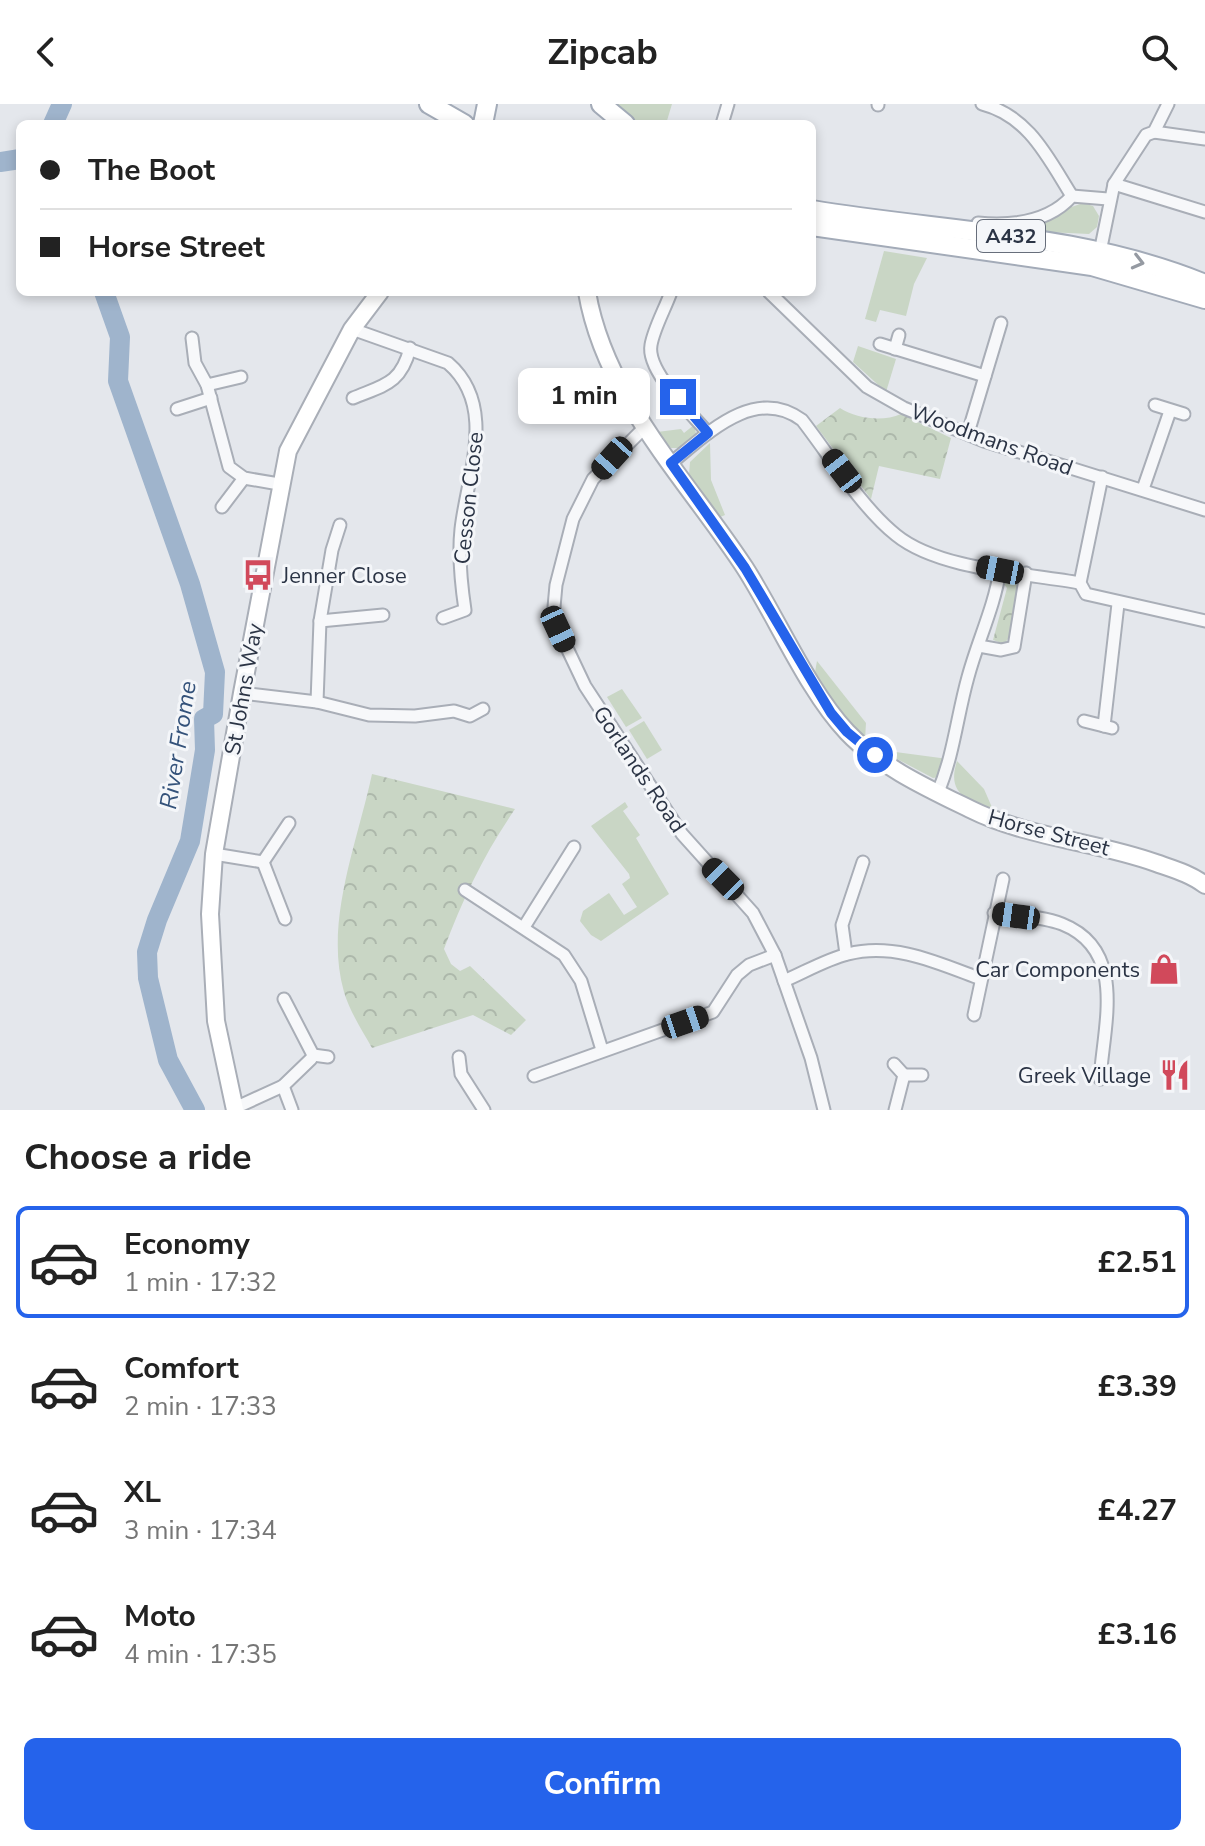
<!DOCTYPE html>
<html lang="en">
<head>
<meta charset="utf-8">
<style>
  body { margin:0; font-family:"Nunito Sans",sans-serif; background:#f6f6f6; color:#222; height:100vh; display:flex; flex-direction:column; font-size:30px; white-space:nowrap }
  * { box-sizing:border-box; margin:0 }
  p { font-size:26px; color:#767676 }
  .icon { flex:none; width:44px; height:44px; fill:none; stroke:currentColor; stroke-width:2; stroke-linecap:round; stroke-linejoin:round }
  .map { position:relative; height:1006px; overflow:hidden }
  .details { display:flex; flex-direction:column; background:#fff; flex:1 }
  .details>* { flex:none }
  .guide { position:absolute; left:16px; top:16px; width:800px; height:176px; border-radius:12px; box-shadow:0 4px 12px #0003; display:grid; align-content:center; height:176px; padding:0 24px; background:#fff }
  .end { position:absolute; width:36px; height:36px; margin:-18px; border:10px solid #2563eb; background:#fff; box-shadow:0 0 0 4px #fff }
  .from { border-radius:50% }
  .bubble { position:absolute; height:56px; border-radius:12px; background:#fff; box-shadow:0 4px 12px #0003; font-size:26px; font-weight:700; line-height:56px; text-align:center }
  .car { position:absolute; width:24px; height:48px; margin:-24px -12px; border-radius:10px; box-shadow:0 0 6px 2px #0007; background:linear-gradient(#222 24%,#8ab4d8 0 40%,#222 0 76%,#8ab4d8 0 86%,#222 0) }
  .guide b { display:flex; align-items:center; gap:28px; height:76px; font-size:30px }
  .guide b+b { border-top:2px solid #e0e0e0 }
  .guide i { width:20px; height:20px; background:#222 }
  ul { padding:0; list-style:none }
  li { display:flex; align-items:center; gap:24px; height:112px; margin:0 16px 12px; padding:0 8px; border:4px solid transparent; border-radius:12px }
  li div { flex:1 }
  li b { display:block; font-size:30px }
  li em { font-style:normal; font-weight:700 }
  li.active { border-color:#2563eb }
  li>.icon { width:72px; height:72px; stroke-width:1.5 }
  h2 { padding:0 24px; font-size:36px; line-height:96px }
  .action { display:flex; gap:16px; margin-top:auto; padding:16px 24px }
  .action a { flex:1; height:92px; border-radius:12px; background:#2563eb; color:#fff; font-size:32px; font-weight:700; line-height:92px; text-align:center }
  header { display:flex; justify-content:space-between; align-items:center; height:104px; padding:0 24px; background:#fff; font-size:36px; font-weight:700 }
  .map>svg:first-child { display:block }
</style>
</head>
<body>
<header><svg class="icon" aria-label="back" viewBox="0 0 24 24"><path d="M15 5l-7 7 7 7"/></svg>Zipcab<svg class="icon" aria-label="search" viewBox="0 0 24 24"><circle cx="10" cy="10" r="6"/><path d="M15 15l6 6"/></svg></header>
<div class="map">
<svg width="1205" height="1006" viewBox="0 0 1205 1006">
  <defs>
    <pattern id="forest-crowns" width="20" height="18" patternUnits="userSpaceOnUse" patternTransform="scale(2)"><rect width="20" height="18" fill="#c9d6c5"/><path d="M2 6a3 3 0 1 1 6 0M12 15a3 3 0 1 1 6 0" fill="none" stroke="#adb8ab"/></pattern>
  </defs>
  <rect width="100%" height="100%" fill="#e4e7ec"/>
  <g fill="#c9d6c5">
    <path d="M 612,0 L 672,0 L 666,20 L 639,20 Z"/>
    <path d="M 1083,99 L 1093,102 L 1099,112 L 1097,123 L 1089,130 L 1006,126 Z"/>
    <path d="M 884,147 L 927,154 L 914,180 L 906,212 L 880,206 L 876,218 L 865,215 Z"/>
    <path d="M 858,242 L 896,255 L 886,288 L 853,258 Z"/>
    <path d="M 694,321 L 697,334 L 685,344 L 671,344 L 657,328 L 681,325 L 684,329 Z"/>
    <path d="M 710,339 L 711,376 L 725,411 L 718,414 L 689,370 L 690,358 Z"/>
    <path d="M 817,557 L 866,619 L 865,636 L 838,606 L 815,568 Z"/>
    <path d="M 622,585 L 642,614 L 626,623 L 607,593 Z"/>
    <path d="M 644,617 L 662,646 L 647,655 L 629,626 Z"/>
    <path d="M 882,647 L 888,647 L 948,655 L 939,673 L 933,674 Z"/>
    <path d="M 957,657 L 984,685 L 994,708 C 968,695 946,691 957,657 Z"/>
    <path d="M 625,698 L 628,703 L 623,707 L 640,731 L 636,734 L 669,790 L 601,837 L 591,831 L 580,817 L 583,807 L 609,789 L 624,811 L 637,803 L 622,780 L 630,774 L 629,770 L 591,722 Z"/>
  </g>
  <g fill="url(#forest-crowns)">
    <path d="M 840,304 C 857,315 883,318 901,310 L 951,334 L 940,375 L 879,362 L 871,395 L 816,322 Z"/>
    <path d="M 1011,472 L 1019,478 L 1012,530 L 1004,540 L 993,536 L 1007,484 L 1003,479 Z"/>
    <path d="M 372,670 L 515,705 C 484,750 463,794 444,845 L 451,860 L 460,867 L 470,862 L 526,916 L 511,931 L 473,911 L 372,944 C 362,926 350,908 344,888 C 324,819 357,740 372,670 Z"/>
  </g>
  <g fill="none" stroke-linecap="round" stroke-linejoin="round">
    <g stroke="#9fb4cc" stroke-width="20">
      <path d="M 53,20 L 62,0"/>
      <path d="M 0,58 L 20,55"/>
      <path d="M 104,188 L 120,233 L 118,277 L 190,480 L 215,568 L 213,610 L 204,615 L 205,646 L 190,737 L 157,816 L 147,848 L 148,874 L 168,956 L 195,1006"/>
    </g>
    <defs>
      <g id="street">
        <path d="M 982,0 C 1029,12 1048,54 1072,92"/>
        <path d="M 878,1 L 878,0"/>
        <path d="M 722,20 L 728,0"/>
        <path d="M 1154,28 L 1205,35"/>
        <path d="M 1114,80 L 1205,108"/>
        <path d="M 978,119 C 1011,122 1049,118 1072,92 L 1108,95"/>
        <path d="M 1100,148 L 1114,80 L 1146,31 L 1154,28 L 1168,0"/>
        <path d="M 671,188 C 665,205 654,224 651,241 C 646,267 692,310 708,329"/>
        <path d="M 769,188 L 867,283 L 904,304 L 984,337 L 1205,406"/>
        <path d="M 352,225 L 448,259 C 498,302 467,371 461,425 C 458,452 461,479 465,506 L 443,514"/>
        <path d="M 192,234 L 195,259 L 207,281 L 229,363 L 244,374 L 279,380"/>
        <path d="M 880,240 L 985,272"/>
        <path d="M 895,245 L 899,231"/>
        <path d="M 207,281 L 241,273"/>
        <path d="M 353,294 C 384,281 401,280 410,244"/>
        <path d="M 1155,301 L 1184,310"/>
        <path d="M 177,305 L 211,294"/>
        <path d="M 645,323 L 593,375 L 573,415 L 556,481 L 554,503 L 558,525 L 585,582 L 682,730 L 753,809 L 775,851 L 811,954 L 824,1006"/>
        <path d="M 968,329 L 1001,219"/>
        <path d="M 671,359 C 707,330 755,281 802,316 C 830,352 861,403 896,431 C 939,466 1026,469 1080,479"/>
        <path d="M 1102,373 L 1080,479 L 1086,490 L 1205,517"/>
        <path d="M 1143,385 L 1170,307"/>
        <path d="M 222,403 L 244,374"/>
        <path d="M 320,517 L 383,511"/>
        <path d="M 979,542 L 1001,546 L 1014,543 L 1026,469"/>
        <path d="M 242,589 L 317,598 L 369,611 L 415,612 L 454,607 L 470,612 L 483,605"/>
        <path d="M 317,598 L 320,517 L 332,446 L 340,421"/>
        <path d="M 1084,617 L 1112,624"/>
        <path d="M 1104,622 L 1118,500"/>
        <path d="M 938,688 C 954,650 957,612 968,573 C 978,536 994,504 1000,466"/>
        <path d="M 214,750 L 263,758 L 289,719"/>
        <path d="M 263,758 L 285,815"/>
        <path d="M 465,786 L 564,851 L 581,877 L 602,946"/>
        <path d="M 994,809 C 1015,812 1042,812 1062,820 C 1127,846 1104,919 1100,975"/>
        <path d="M 524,823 L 574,743"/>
        <path d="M 846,850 L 842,821 L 863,758"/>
        <path d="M 784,877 C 805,868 827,855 848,850 C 894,838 938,859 981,875"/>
        <path d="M 974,911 L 1003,775"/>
        <path d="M 313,951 L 328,953"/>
        <path d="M 459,953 L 461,970 L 484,1006"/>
        <path d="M 894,960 L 904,971 L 895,1006"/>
        <path d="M 904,971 L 922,971"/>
        <path d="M 534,972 L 713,908 L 737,871 L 749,861 L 775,851"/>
        <path d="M 283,982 L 292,1006"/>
        <path d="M 235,1004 L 283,982 L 311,955 L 313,951 L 284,895"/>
      </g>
      <g id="secondary">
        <path d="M 587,188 C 605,294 688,377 745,464 C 777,514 808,587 847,628 C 879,662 929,685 970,705 C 1028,734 1095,737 1156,759 C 1173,765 1191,770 1205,781"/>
        <path d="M 235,1006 L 216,917 L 210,810 L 214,750 L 242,589 L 288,347 L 352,225 L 380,188"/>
      </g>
      <g id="primary">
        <path d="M 429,0 L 464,20"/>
        <path d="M 601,0 L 625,20"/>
        <path d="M 483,20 L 487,0"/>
        <path d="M 812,106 C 943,128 1081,129 1205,180"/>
        <path d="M 812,122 L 1092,162 L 1205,195"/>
      </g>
    </defs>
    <use href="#street" stroke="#a9aeb7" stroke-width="15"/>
    <use href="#secondary" stroke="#a9aeb7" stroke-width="20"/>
    <use href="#primary" stroke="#a3abb8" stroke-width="22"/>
    <use href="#street" stroke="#f7f8fa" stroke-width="11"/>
    <use href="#secondary" stroke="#fff" stroke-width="16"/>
    <use href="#primary" stroke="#fff" stroke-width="18"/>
  </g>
  <defs><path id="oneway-chevron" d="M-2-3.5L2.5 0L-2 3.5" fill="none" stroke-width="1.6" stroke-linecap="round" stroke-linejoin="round" transform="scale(2)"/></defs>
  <use stroke="#959aa2" href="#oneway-chevron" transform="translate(1138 158) rotate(14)"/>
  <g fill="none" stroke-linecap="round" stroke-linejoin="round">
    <path stroke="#2563eb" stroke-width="10" d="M 678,293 L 708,329 L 671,359 L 745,464 L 831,609 L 847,628 L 875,651"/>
  </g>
  <defs>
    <symbol id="bus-bare" viewBox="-9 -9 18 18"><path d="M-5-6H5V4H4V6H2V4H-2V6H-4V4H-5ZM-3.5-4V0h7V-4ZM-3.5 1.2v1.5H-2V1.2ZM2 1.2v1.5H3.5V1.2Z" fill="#d1495b" stroke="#f4f6f9" stroke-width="2.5" paint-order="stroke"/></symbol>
    <symbol id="shop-bare" viewBox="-9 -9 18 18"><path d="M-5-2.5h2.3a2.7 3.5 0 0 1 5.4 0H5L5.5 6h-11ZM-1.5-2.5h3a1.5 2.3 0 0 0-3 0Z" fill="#d1495b" stroke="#f4f6f9" stroke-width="2.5" paint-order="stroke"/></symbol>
    <symbol id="restaurant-bare" viewBox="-9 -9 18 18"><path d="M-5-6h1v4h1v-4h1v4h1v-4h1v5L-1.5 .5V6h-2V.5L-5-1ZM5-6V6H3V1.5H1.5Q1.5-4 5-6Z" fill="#d1495b" stroke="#f4f6f9" stroke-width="2.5" paint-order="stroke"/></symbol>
  </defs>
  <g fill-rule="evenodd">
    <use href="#bus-bare" x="236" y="449" width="44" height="44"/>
    <use href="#shop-bare" x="1142" y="843" width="44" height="44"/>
    <use href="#restaurant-bare" x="1153" y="949" width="44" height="44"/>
  </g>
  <g text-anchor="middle" stroke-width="6" stroke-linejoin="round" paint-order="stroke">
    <rect fill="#f4f6f9" stroke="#676e7b" stroke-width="2" x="977" y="116" width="68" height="32" rx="6"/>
    <g font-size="20" font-weight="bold" fill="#2b3445">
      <text x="1011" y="139">A432</text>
    </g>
    <g font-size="22" fill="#2b3445" stroke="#f4f6f9">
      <text transform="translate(992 335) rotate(20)" y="8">Woodmans Road</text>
      <text transform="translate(468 394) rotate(-84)" y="8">Cesson Close</text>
      <text transform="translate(243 585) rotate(-80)" y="8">St Johns Way</text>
      <text transform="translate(640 665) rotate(56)" y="8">Gorlands Road</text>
      <text transform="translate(1049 728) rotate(15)" y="8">Horse Street</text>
    </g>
    <g font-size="22" fill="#2b3445" stroke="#f4f6f9" text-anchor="end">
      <text x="282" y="479" text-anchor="start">Jenner Close</text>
      <text x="1140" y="873">Car Components</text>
      <text x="1151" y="979">Greek Village</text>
    </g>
    <g font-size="24" font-style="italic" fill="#34527a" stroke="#f4f6f9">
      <text transform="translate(178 641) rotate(-81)" y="8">River Frome</text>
    </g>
  </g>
</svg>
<i class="end from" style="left:875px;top:651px"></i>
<i class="end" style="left:678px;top:293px"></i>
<div class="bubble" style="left:518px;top:264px;width:132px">1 min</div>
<i class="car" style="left:612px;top:354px;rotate:222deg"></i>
<i class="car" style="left:842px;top:367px;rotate:322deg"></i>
<i class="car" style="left:1000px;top:466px;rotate:281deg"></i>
<i class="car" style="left:558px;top:525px;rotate:155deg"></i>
<i class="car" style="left:723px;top:775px;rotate:315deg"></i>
<i class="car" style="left:1016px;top:812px;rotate:278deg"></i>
<i class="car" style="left:685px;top:918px;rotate:71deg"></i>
<div class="guide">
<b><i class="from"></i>The Boot</b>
<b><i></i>Horse Street</b>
</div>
</div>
<section class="details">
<h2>Choose a ride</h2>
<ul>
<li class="active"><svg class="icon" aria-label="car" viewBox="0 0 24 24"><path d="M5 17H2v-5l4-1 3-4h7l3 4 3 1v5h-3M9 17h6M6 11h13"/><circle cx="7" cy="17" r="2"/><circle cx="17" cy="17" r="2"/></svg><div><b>Economy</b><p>1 min · 17:32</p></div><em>£2.51</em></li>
<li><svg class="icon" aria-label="car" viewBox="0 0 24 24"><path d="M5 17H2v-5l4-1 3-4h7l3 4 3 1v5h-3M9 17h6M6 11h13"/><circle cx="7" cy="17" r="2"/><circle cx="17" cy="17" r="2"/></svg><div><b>Comfort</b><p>2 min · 17:33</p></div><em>£3.39</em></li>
<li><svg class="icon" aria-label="car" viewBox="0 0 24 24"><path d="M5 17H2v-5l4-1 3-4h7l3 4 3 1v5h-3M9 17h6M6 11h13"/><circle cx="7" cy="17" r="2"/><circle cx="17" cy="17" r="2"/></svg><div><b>XL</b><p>3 min · 17:34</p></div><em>£4.27</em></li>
<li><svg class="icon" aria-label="car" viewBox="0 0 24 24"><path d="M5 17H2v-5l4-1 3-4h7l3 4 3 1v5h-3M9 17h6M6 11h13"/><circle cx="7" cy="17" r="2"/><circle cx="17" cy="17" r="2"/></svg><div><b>Moto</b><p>4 min · 17:35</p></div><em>£3.16</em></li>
</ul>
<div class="action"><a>Confirm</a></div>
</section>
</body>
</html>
